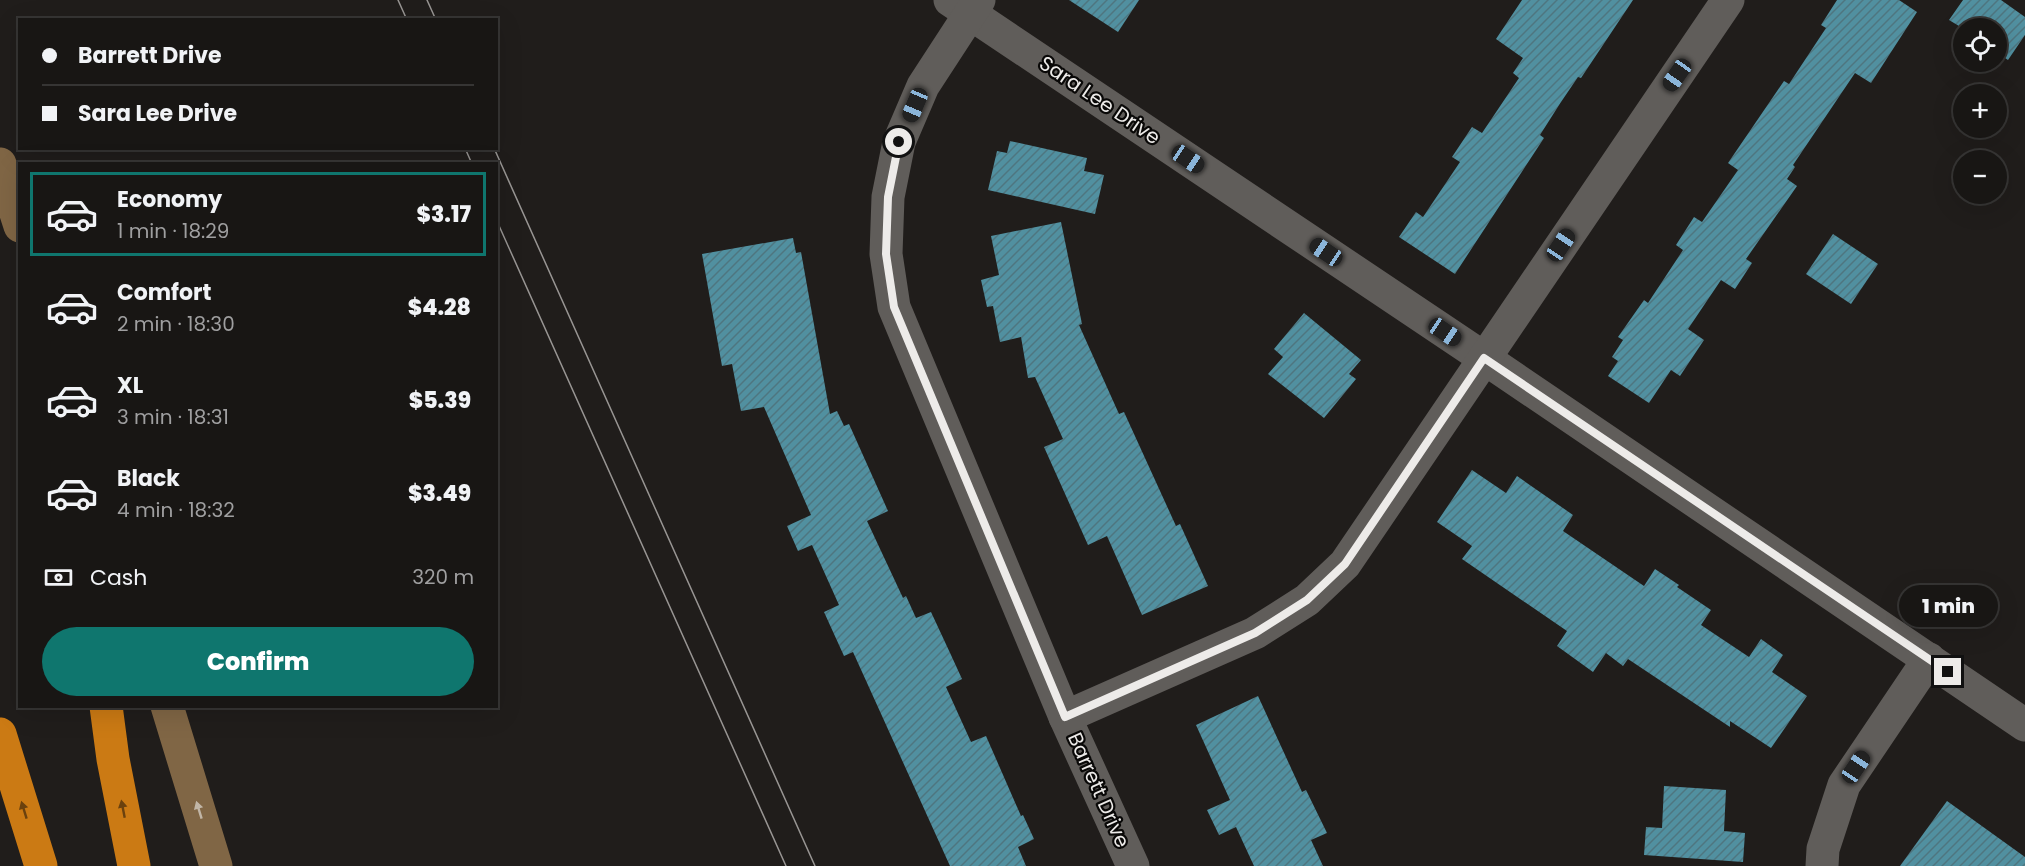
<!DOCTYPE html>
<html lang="en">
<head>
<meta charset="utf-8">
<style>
  body { margin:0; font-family:Poppins,sans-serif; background:#211f1d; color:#f1f3f6; height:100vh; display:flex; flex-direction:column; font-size:22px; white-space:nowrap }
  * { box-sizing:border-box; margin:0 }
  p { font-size:20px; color:#9f9fa0 }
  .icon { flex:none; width:33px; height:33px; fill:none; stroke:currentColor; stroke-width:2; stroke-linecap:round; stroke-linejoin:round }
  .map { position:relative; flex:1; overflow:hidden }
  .details { position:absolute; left:18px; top:162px; width:480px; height:546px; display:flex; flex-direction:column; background:#181614; border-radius:0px; box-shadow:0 6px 24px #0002,0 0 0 2px #363534 }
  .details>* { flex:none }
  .hud { position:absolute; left:18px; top:18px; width:480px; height:132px; border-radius:0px; box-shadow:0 6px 24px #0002,0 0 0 2px #363534; display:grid; align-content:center; height:132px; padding:0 24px; background:#181614 }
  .buttons { position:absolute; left:1953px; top:18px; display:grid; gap:12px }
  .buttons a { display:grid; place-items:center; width:54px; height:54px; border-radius:50%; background:#181614; box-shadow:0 6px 24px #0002,0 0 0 2px #363534; font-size:30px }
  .end { position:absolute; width:27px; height:27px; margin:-14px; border:8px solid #edebe9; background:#111; box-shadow:0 0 0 3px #111 }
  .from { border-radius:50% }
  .bubble { position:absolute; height:42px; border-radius:21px; background:#181614; box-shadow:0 6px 24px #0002,0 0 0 2px #363534; font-size:20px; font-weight:800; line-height:42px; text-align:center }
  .car { position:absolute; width:18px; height:36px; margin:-18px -9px; border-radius:8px; box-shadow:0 0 4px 2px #0007; background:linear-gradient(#222 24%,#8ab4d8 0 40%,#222 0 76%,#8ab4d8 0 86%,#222 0) }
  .hud b { display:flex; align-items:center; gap:21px; height:57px; font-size:22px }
  .hud b+b { border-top:2px solid #363534 }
  .hud i { width:15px; height:15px; background:#f1f3f6 }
  ul { padding:10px 0 0; list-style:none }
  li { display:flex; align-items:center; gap:18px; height:84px; margin:0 12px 9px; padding:0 12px; border:3px solid transparent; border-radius:0px }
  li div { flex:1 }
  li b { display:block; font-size:22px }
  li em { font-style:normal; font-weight:800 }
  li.current { border-color:#0f766e }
  li>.icon { width:54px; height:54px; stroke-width:1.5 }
  .pay { display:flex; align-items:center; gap:15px; height:66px; padding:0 24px; font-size:22px }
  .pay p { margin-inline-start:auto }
  .cta { display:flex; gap:12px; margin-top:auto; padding:12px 24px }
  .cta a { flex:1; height:69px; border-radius:36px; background:#0f766e; color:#fff; font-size:24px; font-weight:800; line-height:69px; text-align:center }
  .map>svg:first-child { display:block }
</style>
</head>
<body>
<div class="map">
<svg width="2025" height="866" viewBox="0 0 2025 866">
  <defs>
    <pattern id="building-hatch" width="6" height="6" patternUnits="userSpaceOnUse" patternTransform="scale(1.5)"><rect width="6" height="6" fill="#5190a0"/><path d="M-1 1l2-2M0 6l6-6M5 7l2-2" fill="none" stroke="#4e7680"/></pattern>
  </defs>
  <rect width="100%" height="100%" fill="#201d1b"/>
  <g fill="url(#building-hatch)">
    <path d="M 1069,0 L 1139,0 L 1118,32 Z"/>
    <path d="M 1522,0 L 1633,0 L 1581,78 L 1578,77 L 1561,102 L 1540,135 L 1544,138 L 1455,274 L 1399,237 L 1416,212 L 1423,217 L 1460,162 L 1452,157 L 1472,127 L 1482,133 L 1519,78 L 1513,73 L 1523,58 L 1496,39 Z"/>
    <path d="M 1837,0 L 1899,0 L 1917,12 L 1871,83 L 1855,73 L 1793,165 L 1795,167 L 1787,179 L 1797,186 L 1746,259 L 1752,263 L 1735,289 L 1721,280 L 1688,329 L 1704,340 L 1680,376 L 1671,370 L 1649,403 L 1608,376 L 1618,361 L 1612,357 L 1623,340 L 1618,337 L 1644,300 L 1648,303 L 1683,250 L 1676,245 L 1694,217 L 1702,222 L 1738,170 L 1728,163 L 1784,81 L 1789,84 L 1826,28 L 1821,25 Z"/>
    <path d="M 1963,0 L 2001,0 L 2025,17 L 2025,35 L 2008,60 L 1996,52 L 1996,28 L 1964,29 L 1949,20 Z"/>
    <path d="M 1010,141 L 1087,158 L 1084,171 L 1104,175 L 1095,214 L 988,190 L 997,151 L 1007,153 Z"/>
    <path d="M 1061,222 L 1082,324 L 1079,325 L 1119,414 L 1124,412 L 1176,526 L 1180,524 L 1208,586 L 1142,615 L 1107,536 L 1088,545 L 1044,447 L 1063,439 L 1035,377 L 1028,378 L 1021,337 L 1000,342 L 993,306 L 987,307 L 981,280 L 999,275 L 991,236 Z"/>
    <path d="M 1833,234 L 1878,264 L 1851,304 L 1806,274 Z"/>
    <path d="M 793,238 L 796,253 L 801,252 L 830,414 L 837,411 L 844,426 L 849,424 L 888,511 L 867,521 L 903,598 L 906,596 L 916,618 L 931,612 L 951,655 L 962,679 L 946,687 L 971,742 L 986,736 L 1021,816 L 1023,815 L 1034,839 L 1018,847 L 1026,866 L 950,866 L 853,652 L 844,656 L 824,612 L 839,605 L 812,545 L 798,551 L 787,526 L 811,515 L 764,407 L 741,411 L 732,364 L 722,366 L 702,254 Z"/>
    <path d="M 1304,313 L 1361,360 L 1349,374 L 1356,379 L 1324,418 L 1268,374 L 1283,357 L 1274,349 Z"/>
    <path d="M 1472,470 L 1506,493 L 1517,476 L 1573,515 L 1563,531 L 1644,586 L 1655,569 L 1679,585 L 1677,587 L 1711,610 L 1701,625 L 1749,657 L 1761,639 L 1783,655 L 1772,672 L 1807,696 L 1771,748 L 1730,721 L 1730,727 L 1628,659 L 1623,666 L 1606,653 L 1593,672 L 1557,646 L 1567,631 L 1462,559 L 1472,546 L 1437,522 Z"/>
    <path d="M 1258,696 L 1302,792 L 1306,790 L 1327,833 L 1311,840 L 1323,866 L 1254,866 L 1236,827 L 1219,835 L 1207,810 L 1230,800 L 1196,725 Z"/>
    <path d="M 1664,786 L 1726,790 L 1724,831 L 1745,833 L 1743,862 L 1644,855 L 1646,827 L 1662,828 Z"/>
    <path d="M 1947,801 L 2025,857 L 2025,866 L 1900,866 Z"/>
  </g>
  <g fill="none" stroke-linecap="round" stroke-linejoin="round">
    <g stroke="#605d5a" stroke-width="33">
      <path d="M 950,0 L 1484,358 L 2025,725"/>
      <path d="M 979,0 L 923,86 L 899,142 L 888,197 L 886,254 L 894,307 L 1065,717 L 1133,866"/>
      <path d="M 1065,717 L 1255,633 L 1307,600 L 1345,564 L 1728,0"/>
      <path d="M 1822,866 L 1823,849 L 1844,785 L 1929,659"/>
    </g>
    <g stroke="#806645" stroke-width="33">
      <path d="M 0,164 L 20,226"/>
      <path d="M 167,706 L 216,866"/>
    </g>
    <g stroke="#cb7a14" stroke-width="33">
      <path d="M 106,706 L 113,759 L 134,866"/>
      <path d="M 0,734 L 41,866"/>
    </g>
    <g stroke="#989593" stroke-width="1.5">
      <path d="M 398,0 L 407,20"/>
      <path d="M 427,0 L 436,20"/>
      <path d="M 465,148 L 472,164"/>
      <path d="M 494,148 L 815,866"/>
      <path d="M 496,219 L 786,866"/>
    </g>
  </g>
  <defs><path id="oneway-solid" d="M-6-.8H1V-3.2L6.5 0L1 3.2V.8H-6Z" transform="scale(1.5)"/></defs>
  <g fill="#6a410e">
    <use href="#oneway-solid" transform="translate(123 809) rotate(-101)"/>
    <use href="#oneway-solid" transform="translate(24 810) rotate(-107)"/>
  </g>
  <use fill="#c1b6a7" href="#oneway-solid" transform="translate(199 810) rotate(-107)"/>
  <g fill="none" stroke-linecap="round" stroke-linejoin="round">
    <path stroke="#edebe9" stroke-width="8" d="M 899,142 L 888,197 L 886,254 L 894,307 L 1065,717 L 1255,633 L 1307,600 L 1345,564 L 1484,358 L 1948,672"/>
  </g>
  <g text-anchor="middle" stroke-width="4.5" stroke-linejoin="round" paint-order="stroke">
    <g font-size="20" fill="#edebe9" stroke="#090807">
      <text transform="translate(1100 100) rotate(34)" y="7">Sara Lee Drive</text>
      <text transform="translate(1099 790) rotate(66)" y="7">Barrett Drive</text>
    </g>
  </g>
</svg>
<div class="buttons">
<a><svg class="icon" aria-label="locate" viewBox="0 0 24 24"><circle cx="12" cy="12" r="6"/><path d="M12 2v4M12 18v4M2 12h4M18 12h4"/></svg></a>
<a>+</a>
<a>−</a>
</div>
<i class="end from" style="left:899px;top:142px"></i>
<i class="end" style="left:1948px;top:672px"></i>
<div class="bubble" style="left:1899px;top:585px;width:99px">1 min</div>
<i class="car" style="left:1677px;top:75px;rotate:215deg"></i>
<i class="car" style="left:915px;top:105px;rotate:203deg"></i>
<i class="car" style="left:1188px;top:159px;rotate:124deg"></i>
<i class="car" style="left:1561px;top:245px;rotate:34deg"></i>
<i class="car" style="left:1326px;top:252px;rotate:304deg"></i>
<i class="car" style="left:1445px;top:332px;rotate:124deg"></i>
<i class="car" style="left:1856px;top:767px;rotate:34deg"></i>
<div class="hud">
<b><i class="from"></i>Barrett Drive</b>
<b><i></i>Sara Lee Drive</b>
</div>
<section class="details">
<ul>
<li class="current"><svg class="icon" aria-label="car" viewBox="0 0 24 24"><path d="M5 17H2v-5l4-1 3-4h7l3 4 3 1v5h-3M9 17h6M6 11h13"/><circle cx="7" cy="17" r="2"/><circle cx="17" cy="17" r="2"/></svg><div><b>Economy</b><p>1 min · 18:29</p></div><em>$3.17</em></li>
<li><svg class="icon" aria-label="car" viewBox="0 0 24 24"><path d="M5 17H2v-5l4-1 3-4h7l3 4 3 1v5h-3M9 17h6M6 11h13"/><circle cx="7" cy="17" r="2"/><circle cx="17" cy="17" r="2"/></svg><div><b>Comfort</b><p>2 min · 18:30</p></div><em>$4.28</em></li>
<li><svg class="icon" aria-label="car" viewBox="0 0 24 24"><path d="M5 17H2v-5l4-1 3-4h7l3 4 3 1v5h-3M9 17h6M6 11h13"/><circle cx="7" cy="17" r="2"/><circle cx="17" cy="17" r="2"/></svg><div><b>XL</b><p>3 min · 18:31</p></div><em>$5.39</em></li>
<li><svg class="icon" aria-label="car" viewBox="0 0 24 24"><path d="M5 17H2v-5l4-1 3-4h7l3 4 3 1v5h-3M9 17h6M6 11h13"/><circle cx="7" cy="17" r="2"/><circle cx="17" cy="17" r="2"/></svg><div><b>Black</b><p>4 min · 18:32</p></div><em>$3.49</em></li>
</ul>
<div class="pay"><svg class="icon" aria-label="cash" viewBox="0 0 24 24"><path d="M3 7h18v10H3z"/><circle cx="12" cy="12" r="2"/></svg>Cash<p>320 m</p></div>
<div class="cta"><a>Confirm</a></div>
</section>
</div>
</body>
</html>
